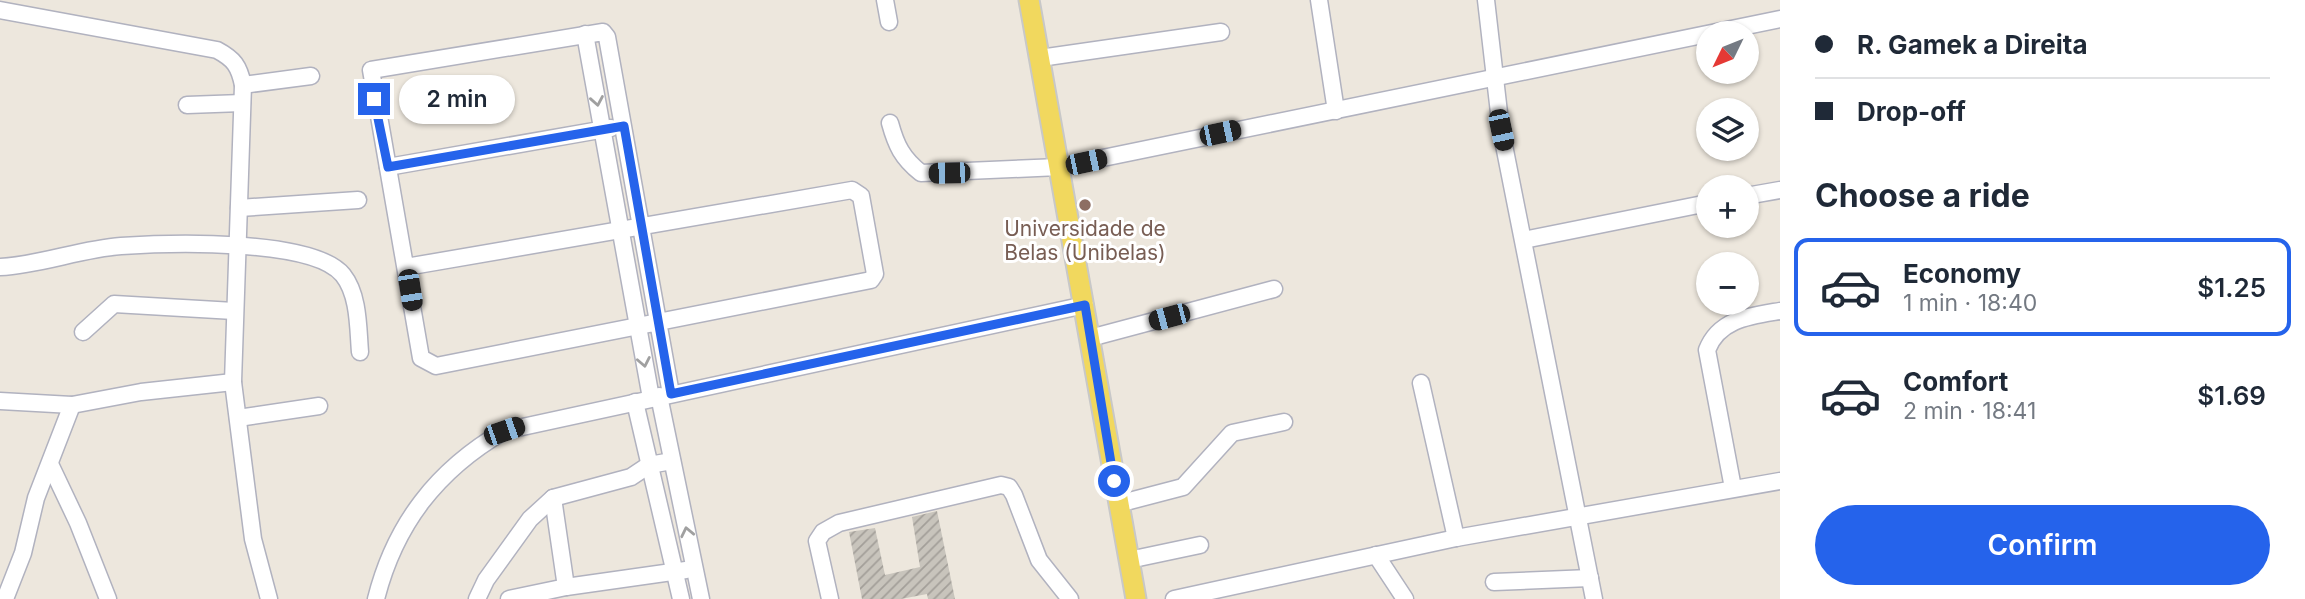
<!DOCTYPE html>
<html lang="en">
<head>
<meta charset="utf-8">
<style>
  body { margin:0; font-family:Inter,sans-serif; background:#f6f6f7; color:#1f2937; height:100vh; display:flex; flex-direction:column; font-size:26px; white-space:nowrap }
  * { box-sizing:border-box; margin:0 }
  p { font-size:23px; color:#747a83 }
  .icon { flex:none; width:38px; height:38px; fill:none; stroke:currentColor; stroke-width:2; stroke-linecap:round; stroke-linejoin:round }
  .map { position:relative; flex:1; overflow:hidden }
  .drawer { display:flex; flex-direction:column; background:#fff; width:525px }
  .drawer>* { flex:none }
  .top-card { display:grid; align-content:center; height:154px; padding:0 35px; background:#fff }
  .needle { width:46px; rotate:227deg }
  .buttons { position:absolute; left:1696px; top:21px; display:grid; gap:14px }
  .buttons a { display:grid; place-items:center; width:63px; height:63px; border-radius:50%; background:#fff; box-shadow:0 2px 5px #0004; font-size:35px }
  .end { position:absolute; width:32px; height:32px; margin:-16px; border:9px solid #2563eb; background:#fff; box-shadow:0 0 0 4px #fff }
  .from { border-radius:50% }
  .bubble { position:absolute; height:49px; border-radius:24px; background:#fff; box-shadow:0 2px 5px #0004; font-size:23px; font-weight:600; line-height:49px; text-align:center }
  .car { position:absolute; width:21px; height:42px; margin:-21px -10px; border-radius:9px; box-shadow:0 0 5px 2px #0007; background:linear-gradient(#222 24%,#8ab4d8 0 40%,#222 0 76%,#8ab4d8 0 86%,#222 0) }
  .top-card b { display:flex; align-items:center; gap:24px; height:66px; font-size:26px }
  .top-card b+b { border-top:2px solid #e0e1e3 }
  .top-card i { width:18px; height:18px; background:#1f2937 }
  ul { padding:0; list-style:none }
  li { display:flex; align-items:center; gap:21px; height:98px; margin:0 14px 10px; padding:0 21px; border:4px solid transparent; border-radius:14px }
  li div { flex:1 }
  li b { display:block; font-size:26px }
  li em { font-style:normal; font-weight:600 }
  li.selected { border-color:#2563eb }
  li>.icon { width:63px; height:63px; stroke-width:1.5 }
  h2 { padding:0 35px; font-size:32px; line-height:84px }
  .action { display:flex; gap:14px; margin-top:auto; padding:14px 35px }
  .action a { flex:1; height:80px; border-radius:42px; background:#2563eb; color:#fff; font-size:28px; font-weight:600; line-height:80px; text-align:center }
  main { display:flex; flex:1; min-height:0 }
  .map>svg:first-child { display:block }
</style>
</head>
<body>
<main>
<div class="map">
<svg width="1780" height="599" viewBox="0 0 1780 599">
  <defs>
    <pattern id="building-hatch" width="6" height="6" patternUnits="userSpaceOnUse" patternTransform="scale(1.75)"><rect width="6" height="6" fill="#c8c4bc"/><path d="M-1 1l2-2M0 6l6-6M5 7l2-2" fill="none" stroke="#a39f99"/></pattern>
  </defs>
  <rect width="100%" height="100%" fill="#ede7dd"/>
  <path fill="url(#building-hatch)" d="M 937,511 L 955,599 L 928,599 L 927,594 L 901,599 L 862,599 L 849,532 L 875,528 L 885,575 L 920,567 L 912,517 Z"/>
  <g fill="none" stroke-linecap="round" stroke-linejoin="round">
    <defs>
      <g id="minor">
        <path d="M 885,0 L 889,22"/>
        <path d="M 1319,0 L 1336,111"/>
        <path d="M 1486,0 L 1501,130 L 1594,599"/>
        <path d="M 0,10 L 217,50 C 234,59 239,66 243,85 L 233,382 L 253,539 L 269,599"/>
        <path d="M 585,34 L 651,398"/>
        <path d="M 1040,58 L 1221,32"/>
        <path d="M 243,85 L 311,76"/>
        <path d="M 187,105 L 242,103"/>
        <path d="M 890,123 C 896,145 902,158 921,173 L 1059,167 L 1780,19"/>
        <path d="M 388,167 L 611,128"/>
        <path d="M 1746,196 L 1780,190"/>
        <path d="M 239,208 L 358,200"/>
        <path d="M 1524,240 L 1708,203"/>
        <path d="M 0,267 C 41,265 80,249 121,246 C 168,243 313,238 343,275 C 359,295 358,328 360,352"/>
        <path d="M 406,267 L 852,190 L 861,196 L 875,274 L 871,280 L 436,366 L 421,358 L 371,70 L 603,32 L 607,37 C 629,156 649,275 671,394"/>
        <path d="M 83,332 L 114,304 L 234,311"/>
        <path d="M 1090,338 L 1274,289"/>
        <path d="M 1421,383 L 1456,538"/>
        <path d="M 659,396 L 701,599"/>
        <path d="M 0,401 L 72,405 L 141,392 L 233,382"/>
        <path d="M 635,402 L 681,599"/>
        <path d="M 238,418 L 319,406"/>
        <path d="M 50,464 L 78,523 L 108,599"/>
        <path d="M 1733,488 L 1707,350 C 1719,319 1750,316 1780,311"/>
        <path d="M 553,498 L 566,587"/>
        <path d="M 1118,504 L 1183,487 L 1232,433 L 1284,422"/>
        <path d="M 1376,555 L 1405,599"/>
        <path d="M 1129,560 L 1200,545"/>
        <path d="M 1494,582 L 1590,578"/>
        <path d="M 5,599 L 23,553 L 36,498 L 72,405"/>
        <path d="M 376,599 C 395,524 437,470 504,431 L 1085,305"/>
        <path d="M 477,599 L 486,580 L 530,519 L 553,498 L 631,477 L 649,465 L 672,461"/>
        <path d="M 509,599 L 566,587 L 686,570"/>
        <path d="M 830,599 L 817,541 L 823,532 L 839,523 L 1001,485 L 1009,487 L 1014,495 L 1039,560 L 1070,599"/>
        <path d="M 1174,599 L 1456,538 L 1780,481"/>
      </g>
      <path id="major" d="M 1029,0 L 1136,599"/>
    </defs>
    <use href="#minor" stroke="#b1b2bf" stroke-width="19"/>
    <use href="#major" stroke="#c8c8c8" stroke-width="23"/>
    <use href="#minor" stroke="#fff" stroke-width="16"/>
    <use href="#major" stroke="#f1d85e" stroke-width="19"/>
  </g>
  <defs><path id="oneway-chevron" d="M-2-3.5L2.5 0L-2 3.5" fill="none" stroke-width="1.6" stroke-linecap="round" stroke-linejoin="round" transform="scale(1.75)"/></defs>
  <g stroke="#a0a0a0">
    <use href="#oneway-chevron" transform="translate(597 101) rotate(80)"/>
    <use href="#oneway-chevron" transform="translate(644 362) rotate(79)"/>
    <use href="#oneway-chevron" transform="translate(687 532) rotate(-102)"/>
  </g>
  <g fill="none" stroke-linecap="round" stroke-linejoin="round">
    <path stroke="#2563eb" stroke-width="9" d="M 374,99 L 388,167 L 624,126 L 671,394 L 1085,305 L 1114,481"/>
  </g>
  <circle fill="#8d6e63" stroke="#fff" stroke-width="2.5" cx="1085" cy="205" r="7"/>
  <g text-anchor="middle" stroke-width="6" stroke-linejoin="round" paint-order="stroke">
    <g font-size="21" fill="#785e54" stroke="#fff">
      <text x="1085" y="236">Universidade de<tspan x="1085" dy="24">Belas (Unibelas)</tspan></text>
    </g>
  </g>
</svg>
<div class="buttons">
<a><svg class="needle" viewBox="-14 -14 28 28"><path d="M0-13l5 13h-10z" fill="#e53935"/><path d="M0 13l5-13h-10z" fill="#747a83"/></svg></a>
<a><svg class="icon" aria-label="layers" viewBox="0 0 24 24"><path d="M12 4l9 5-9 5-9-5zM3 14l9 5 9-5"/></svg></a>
<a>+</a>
<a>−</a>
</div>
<i class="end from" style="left:1114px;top:481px"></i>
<i class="end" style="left:374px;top:99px"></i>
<div class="bubble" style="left:399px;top:75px;width:116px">2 min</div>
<i class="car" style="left:1501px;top:130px;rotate:168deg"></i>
<i class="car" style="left:1220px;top:133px;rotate:78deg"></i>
<i class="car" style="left:1086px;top:162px;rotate:78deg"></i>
<i class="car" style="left:949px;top:173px;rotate:269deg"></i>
<i class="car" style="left:410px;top:290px;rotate:171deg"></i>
<i class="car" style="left:1169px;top:317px;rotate:255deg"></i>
<i class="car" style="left:504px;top:431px;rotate:71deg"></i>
</div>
<section class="drawer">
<div class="top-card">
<b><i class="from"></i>R. Gamek a Direita</b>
<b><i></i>Drop-off</b>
</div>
<h2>Choose a ride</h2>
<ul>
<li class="selected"><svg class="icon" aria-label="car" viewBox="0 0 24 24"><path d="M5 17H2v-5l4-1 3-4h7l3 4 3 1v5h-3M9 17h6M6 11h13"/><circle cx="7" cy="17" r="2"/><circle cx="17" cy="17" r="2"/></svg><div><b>Economy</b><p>1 min · 18:40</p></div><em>$1.25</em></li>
<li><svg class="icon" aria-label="car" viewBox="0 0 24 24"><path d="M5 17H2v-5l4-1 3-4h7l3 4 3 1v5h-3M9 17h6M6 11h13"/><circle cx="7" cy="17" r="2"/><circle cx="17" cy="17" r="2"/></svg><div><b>Comfort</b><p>2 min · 18:41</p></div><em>$1.69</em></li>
</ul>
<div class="action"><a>Confirm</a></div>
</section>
</main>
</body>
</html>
